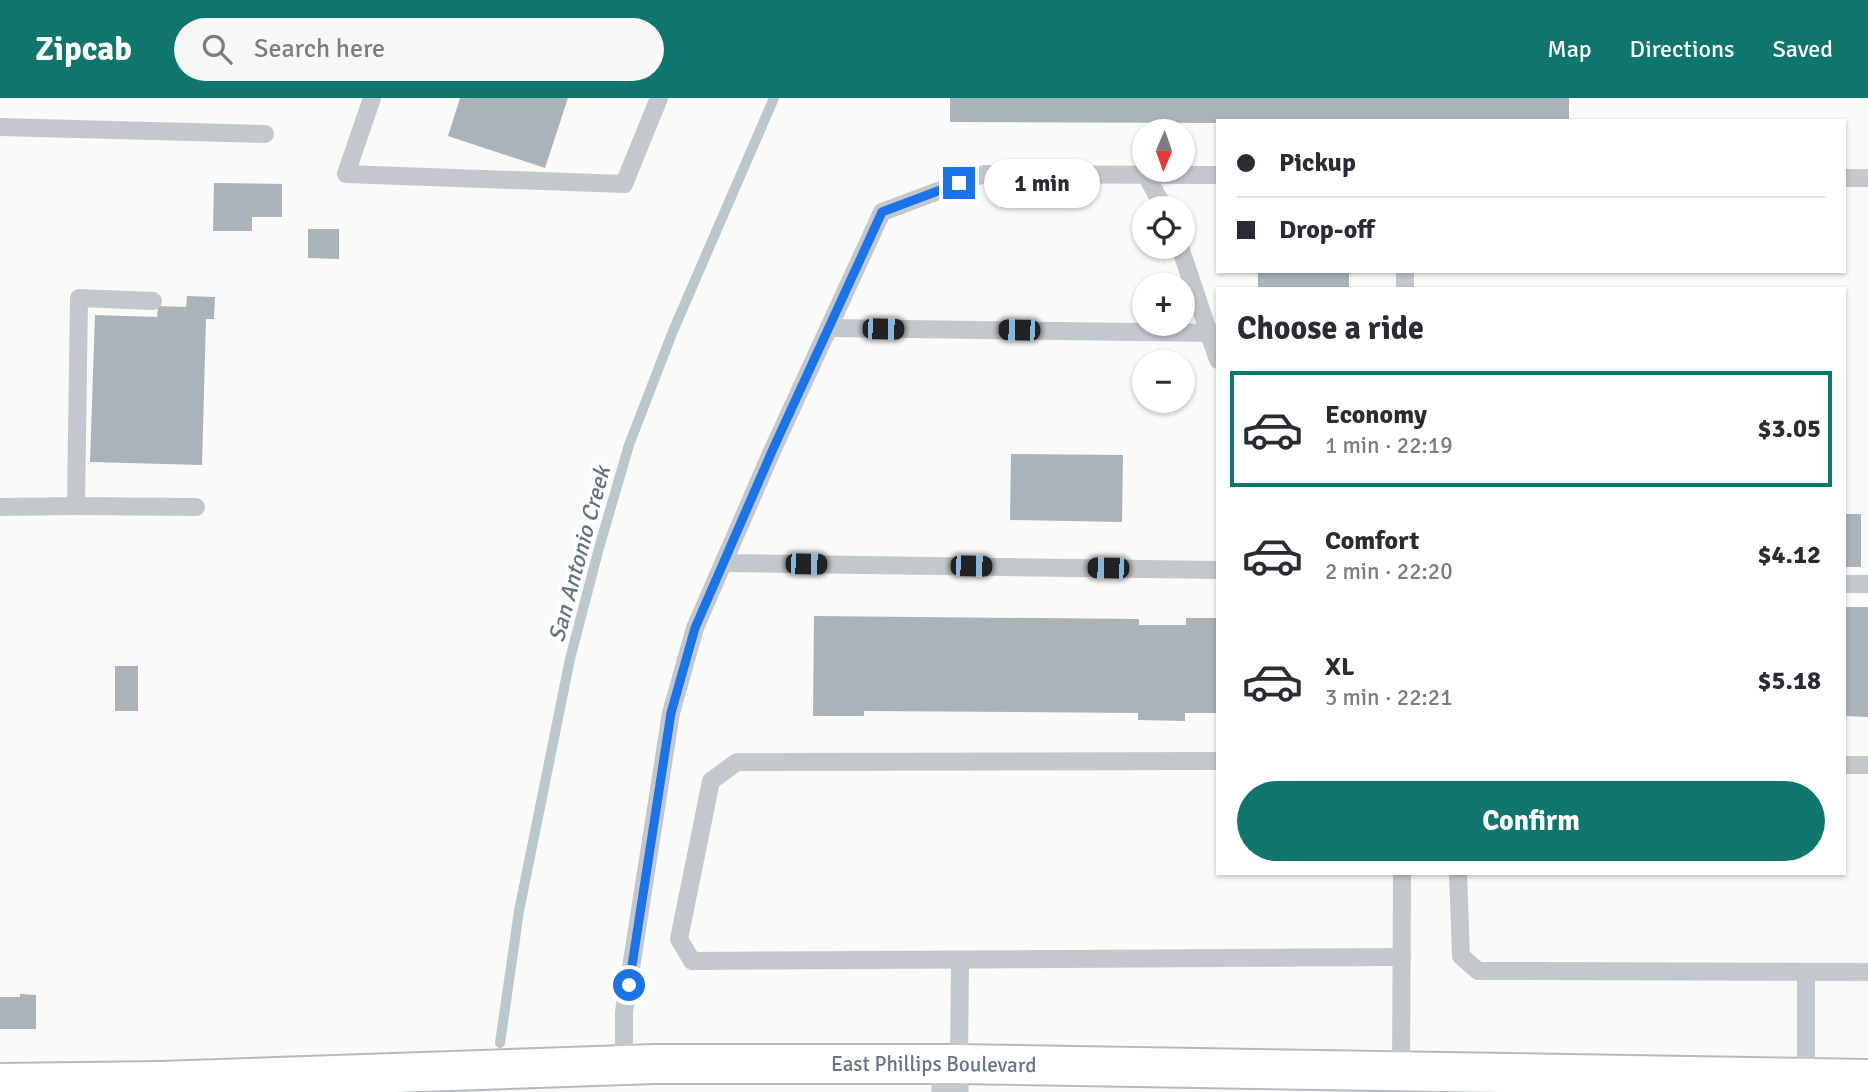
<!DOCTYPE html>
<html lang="en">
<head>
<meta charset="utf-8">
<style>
  body { margin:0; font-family:Signika,sans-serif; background:#f7f7f7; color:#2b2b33; height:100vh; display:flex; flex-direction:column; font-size:26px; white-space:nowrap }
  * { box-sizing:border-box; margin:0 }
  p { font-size:23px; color:#7c7c81 }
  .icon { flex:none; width:38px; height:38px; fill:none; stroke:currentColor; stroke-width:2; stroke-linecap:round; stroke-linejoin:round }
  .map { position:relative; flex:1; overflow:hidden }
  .details { position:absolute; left:1216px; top:189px; width:630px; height:588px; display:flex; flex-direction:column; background:#fff; border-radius:0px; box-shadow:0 2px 5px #0004 }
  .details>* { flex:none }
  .top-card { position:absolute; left:1216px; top:21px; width:630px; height:154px; border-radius:0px; box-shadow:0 2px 5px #0004; display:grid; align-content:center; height:154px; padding:0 21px; background:#fff }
  .needle { width:46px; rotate:182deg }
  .controls { position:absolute; left:1132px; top:21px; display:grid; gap:14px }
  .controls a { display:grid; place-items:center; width:63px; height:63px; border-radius:50%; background:#fff; box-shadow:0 2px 5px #0004; font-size:35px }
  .end { position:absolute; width:32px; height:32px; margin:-16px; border:9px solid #1a73e8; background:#fff; box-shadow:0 0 0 4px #fff }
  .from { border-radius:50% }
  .bubble { position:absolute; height:49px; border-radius:24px; background:#fff; box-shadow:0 2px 5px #0004; font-size:23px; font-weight:700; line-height:49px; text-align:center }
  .car { position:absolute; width:21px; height:42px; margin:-21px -10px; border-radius:9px; box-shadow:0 0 5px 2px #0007; background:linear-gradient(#222 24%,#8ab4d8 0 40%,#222 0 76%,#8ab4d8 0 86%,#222 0) }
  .top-card b { display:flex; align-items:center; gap:24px; height:66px; font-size:26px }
  .top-card b+b { border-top:2px solid #e1e1e2 }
  .top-card i { width:18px; height:18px; background:#2b2b33 }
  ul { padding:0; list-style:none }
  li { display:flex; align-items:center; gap:21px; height:116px; margin:0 14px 10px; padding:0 7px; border:4px solid transparent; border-radius:0px }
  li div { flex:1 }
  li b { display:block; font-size:26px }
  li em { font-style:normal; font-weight:700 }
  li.selected { border-color:#0f766e }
  li>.icon { width:63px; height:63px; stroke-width:1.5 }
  h2 { padding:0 21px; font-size:32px; line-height:84px }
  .button { display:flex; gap:14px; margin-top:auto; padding:14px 21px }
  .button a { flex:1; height:80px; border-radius:42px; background:#0f766e; color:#fff; font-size:28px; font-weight:700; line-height:80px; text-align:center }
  header { display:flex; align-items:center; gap:42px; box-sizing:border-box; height:98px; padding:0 35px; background:#0f766e; color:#fff }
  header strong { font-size:33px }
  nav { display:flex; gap:38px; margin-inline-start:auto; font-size:24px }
  .search { width:490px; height:63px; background:#f7f7f7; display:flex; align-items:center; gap:18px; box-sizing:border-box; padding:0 24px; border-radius:38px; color:#7c7c81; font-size:26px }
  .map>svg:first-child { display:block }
</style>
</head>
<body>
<header>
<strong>Zipcab</strong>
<div class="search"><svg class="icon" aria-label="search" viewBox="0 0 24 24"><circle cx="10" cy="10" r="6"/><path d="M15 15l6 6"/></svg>Search here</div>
<nav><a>Map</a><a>Directions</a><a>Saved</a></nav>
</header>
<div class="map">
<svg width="1868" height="994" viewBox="0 0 1868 994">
  <rect width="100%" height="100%" fill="#fafaf8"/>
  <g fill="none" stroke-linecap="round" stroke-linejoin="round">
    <path stroke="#bbc7cb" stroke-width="10" d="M 500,945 L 519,813 L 570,561 L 599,450 L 629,347 L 673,233 L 774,0"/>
  </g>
  <g fill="#aab3b9">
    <path d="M 460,0 L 568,0 L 545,70 L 448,38 Z"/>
    <path d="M 950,0 L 1569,0 L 1569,23 L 1218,23 L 1218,25 L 950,24 Z"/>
    <path d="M 214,85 L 282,86 L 282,119 L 252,119 L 252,133 L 213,133 Z"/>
    <path d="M 308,131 L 339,131 L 339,161 L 308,160 Z"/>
    <rect x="1258" y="173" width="91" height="18"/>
    <path d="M 187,198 L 215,199 L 214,221 L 206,221 L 202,367 L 90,364 L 95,217 L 157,219 L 158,208 L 186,209 Z"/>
    <path d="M 1011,356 L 1123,357 L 1122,424 L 1010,422 Z"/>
    <rect x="1844" y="416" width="17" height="53"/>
    <path d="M 1844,509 L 1868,509 L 1868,619 L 1844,618 Z"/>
    <path d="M 814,518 L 1139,521 L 1139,527 L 1186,527 L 1186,520 L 1218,520 L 1218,615 L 1185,615 L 1185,623 L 1138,622 L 1138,615 L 864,613 L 864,618 L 813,618 Z"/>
    <rect x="115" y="568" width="23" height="45"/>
    <path d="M 20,896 L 36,897 L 36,931 L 0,931 L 0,899 L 20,899 Z"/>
  </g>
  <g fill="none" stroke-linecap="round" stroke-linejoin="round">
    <defs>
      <g id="secondary">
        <path id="s1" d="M 0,985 L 160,983 L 655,966 L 959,966 L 1868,981"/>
      </g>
    </defs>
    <use href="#secondary" stroke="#b3babf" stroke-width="42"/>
    <g stroke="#c3c8cc" stroke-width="18">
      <path d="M 372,0 L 346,76 L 624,86 L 659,0"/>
      <path d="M 0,29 L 265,36"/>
      <path d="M 1146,77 L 1164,110"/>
      <path d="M 1844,80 L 1868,80"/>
      <path d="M 1180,149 L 1218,262"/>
      <path d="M 1405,173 L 1405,191"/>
      <path d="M 829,230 L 1218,235"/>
      <path d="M 76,408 L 196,409"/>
      <path d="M 0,409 L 76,408 L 79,200 L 153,203"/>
      <path d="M 724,465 L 1218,472"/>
      <path d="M 1844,486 L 1868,486"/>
      <path d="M 1218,663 L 737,664 L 711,683 L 679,841 L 692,863 L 1402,859"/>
      <path d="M 1844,667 L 1868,667"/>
      <path d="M 1458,775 L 1461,858 L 1478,873 L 1868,874"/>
      <path d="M 959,966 L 960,862"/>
      <path d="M 624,967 L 624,914 L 671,615 L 695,530 L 773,351 L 882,114 L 984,76 L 1218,77"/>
      <path d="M 1401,973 L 1402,775"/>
      <path d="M 1806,980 L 1806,874"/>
    </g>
    <path stroke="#c3c8cc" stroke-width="37" d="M 950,994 L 950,967"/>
    <use href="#secondary" stroke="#fff" stroke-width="38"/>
  </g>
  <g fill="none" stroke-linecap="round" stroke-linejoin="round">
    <path stroke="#1a73e8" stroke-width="9" d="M 629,887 L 671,615 L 695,530 L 773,351 L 882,114 L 959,85"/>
  </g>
  <g text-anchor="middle" stroke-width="7" stroke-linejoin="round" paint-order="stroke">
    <g font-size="21" fill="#657683" stroke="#fff">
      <text dy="7" stroke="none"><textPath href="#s1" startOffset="934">East Phillips Boulevard</textPath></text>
    </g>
    <g font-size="23" font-style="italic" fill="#60757c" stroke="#fff">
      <text transform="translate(579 456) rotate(-75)" y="8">San Antonio Creek</text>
    </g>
  </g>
</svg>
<div class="controls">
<a><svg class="needle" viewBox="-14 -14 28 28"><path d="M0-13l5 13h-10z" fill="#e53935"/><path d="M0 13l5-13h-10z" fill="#7c7c81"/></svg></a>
<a><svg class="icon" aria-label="locate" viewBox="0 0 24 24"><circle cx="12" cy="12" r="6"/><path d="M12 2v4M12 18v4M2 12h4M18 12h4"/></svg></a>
<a>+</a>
<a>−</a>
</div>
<i class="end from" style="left:629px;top:887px"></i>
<i class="end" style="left:959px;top:85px"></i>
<div class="bubble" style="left:984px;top:61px;width:116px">1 min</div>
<i class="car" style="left:883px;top:231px;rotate:91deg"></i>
<i class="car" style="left:1019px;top:232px;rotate:271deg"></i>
<i class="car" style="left:806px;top:466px;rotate:91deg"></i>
<i class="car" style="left:971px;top:468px;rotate:91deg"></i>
<i class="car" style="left:1108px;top:470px;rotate:271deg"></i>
<div class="top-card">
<b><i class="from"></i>Pickup</b>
<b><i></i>Drop-off</b>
</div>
<section class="details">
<h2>Choose a ride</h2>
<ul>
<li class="selected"><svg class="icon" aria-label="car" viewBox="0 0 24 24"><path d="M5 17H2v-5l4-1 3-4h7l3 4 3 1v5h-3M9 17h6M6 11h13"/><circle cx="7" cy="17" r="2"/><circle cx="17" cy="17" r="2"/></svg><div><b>Economy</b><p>1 min · 22:19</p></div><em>$3.05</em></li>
<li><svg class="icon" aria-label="car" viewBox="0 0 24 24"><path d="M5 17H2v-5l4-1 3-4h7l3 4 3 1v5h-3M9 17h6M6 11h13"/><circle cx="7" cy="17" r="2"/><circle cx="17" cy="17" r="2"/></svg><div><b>Comfort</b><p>2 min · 22:20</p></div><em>$4.12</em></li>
<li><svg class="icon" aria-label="car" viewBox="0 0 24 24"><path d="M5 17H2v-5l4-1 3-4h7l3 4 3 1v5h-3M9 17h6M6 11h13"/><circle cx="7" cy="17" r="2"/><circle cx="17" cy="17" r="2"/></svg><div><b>XL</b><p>3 min · 22:21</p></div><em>$5.18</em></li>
</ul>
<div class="button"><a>Confirm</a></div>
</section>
</div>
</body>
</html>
